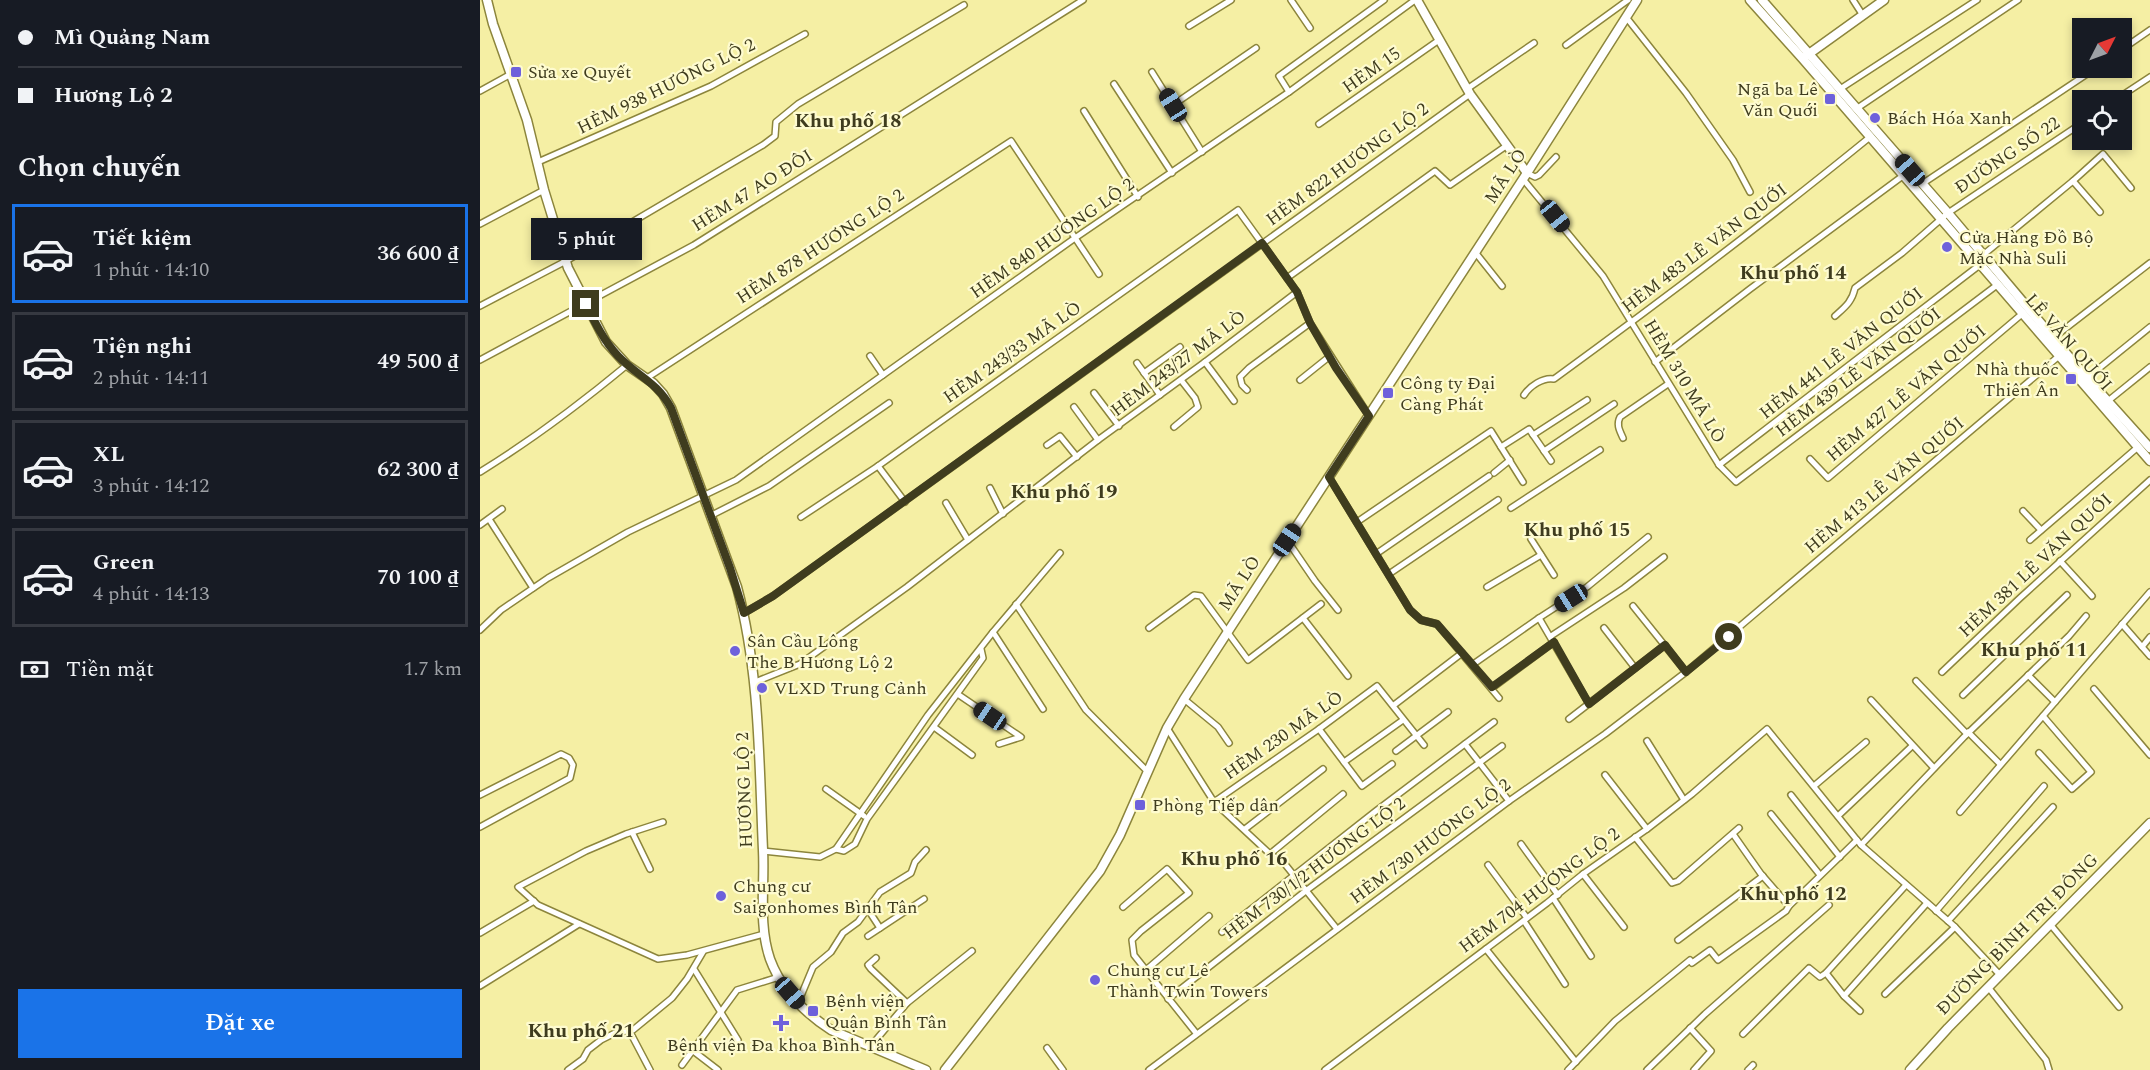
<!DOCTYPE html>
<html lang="vi">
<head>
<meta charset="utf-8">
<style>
  body { margin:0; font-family:Spectral,serif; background:#242831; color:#f1f3f6; height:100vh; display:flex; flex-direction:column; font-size:22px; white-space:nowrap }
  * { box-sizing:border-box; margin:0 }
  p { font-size:20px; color:#9ea1a6 }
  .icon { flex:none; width:33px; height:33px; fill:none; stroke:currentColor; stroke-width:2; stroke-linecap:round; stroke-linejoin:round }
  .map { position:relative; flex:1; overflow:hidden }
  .side { display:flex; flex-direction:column; background:#171b24; width:480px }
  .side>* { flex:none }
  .top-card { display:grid; align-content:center; height:132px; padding:0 18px; background:#171b24 }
  .needle { width:39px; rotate:48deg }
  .controls { position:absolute; left:1592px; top:18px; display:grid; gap:12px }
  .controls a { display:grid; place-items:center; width:60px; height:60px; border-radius:0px; background:#171b24; box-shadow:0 3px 9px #0003; font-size:30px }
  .end { position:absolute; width:27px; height:27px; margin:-14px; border:8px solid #3f3c1e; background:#fff; box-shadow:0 0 0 3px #fff }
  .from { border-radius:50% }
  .bubble { position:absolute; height:42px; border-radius:0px; background:#171b24; box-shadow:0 3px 9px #0003; font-size:20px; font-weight:600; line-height:42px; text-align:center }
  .car { position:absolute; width:18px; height:36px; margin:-18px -9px; border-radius:8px; box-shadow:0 0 4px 2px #0007; background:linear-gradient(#222 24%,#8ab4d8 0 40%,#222 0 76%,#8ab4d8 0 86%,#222 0) }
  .top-card b { display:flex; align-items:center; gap:21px; height:57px; font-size:22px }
  .top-card b+b { border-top:2px solid #363941 }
  .top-card i { width:15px; height:15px; background:#f1f3f6 }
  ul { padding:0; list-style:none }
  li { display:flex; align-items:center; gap:18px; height:99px; margin:0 12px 9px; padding:0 6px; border:3px solid #363941; border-radius:0px }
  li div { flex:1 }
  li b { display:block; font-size:22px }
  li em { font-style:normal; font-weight:600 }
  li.selected { border-color:#1a73e8 }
  li>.icon { width:54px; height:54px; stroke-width:1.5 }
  h2 { padding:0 18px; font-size:27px; line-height:72px }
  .pay { display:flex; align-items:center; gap:15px; height:66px; padding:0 18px; font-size:22px }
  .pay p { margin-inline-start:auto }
  .cta { display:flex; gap:12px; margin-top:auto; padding:12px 18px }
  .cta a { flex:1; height:69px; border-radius:0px; background:#1a73e8; color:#fff; font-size:24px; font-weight:600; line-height:69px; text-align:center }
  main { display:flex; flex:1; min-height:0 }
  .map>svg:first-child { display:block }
</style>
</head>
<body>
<main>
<section class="side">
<div class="top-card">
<b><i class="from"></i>Mì Quảng Nam</b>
<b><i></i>Hương Lộ 2</b>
</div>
<h2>Chọn chuyến</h2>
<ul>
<li class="selected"><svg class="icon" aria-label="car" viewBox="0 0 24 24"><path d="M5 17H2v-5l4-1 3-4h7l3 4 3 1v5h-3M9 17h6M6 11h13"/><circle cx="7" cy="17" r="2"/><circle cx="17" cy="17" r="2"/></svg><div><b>Tiết kiệm</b><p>1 phút · 14:10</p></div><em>36 600 ₫</em></li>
<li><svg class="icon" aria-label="car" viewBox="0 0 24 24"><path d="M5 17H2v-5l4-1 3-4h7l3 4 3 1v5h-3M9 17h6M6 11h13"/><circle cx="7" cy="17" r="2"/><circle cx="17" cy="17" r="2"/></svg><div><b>Tiện nghi</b><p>2 phút · 14:11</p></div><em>49 500 ₫</em></li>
<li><svg class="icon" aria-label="car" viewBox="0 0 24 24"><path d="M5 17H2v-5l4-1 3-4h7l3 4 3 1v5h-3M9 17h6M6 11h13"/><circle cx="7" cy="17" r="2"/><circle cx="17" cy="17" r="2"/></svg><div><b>XL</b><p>3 phút · 14:12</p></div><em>62 300 ₫</em></li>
<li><svg class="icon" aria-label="car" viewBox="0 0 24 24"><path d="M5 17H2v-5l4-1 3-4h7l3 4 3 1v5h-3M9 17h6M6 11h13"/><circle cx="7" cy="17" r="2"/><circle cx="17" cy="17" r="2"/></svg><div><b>Green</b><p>4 phút · 14:13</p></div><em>70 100 ₫</em></li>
</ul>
<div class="pay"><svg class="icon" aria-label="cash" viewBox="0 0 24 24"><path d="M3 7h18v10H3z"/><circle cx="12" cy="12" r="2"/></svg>Tiền mặt<p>1.7 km</p></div>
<div class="cta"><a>Đặt xe</a></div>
</section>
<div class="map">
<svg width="1670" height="1070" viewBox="0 0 1670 1070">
  <rect width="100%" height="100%" fill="#f5efa4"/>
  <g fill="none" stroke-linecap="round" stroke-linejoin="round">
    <defs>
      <g id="street">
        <path d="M 811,0 L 830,28"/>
        <path d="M 1373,0 L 1382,14"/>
        <path d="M 1146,17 L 1206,93 L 1253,160 L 1270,192"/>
        <path d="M 709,26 L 751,0"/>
        <path d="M 1086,45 L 1148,0"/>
        <path d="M 1641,50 L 1670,30"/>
        <path d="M 672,72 L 722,152"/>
        <path d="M 634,84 L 692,173"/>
        <path d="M 987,89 L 1054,43"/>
        <path d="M 1360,89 L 1497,0"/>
        <path d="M 0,91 L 31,74"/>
        <path d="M 809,92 L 799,76 L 904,0"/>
        <path d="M 1635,100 L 1670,77"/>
        <path d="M 693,105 L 776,48"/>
        <path d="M 1376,109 L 1538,0"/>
        <path d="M 604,111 L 658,197"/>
        <path d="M 839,124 L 959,40"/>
        <path d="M 58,162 L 231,86 L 325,34"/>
        <path d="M 1047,173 L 1055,177 L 1059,175 L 1076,157"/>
        <path d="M 1043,179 L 1123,276 L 1239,465 L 1256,482 L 1517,285"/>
        <path d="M 1593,181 L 1623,154 L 1651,188"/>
        <path d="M 1442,184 L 1616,68"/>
        <path d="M 0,224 L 64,190"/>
        <path d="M 995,252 L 1022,286"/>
        <path d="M 1503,255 L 1593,181 L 1620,212"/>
        <path d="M 807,278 L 955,171 L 970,185 L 1026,146"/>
        <path d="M 0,306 L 86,261 L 283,145 L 295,136 L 296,122 L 318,104 L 484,5"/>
        <path d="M 1355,316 C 1365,307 1372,302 1375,288 L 1422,253 L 1468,213 L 1602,123"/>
        <path d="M 1573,338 L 1670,263"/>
        <path d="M 390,356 L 403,375"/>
        <path d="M 0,360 L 214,245 L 603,0"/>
        <path d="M 725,362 L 754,401"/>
        <path d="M 1175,362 L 1270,289 L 1424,175"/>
        <path d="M 657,363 L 680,395"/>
        <path d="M 664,373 L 700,347"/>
        <path d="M 167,378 L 531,141 L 619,274"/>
        <path d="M 1607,378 L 1670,327"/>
        <path d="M 820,380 L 850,356"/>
        <path d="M 767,390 L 762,385 L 760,377 L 769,368 L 830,323"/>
        <path d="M 614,393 L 639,426"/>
        <path d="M 1044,395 C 1050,386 1063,377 1074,379 C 1181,301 1287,221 1390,137"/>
        <path d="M 1628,401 L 1670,367"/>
        <path d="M 594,407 L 618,440"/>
        <path d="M 694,427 L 718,407 L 715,398 L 701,380"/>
        <path d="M 1053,435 L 1107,400"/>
        <path d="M 1143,438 C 1140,431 1136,425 1140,417 L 1188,384"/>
        <path d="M 567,445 L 580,436 L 597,457"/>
        <path d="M 1021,447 L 1049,429 L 1071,461"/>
        <path d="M 1064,451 L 1134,404"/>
        <path d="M 1330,459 L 1348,478 L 1542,314"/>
        <path d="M 1239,465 L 1501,264"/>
        <path d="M 398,466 L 425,502"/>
        <path d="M 0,472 C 52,440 100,404 147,365"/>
        <path d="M 1014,473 L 1030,460"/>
        <path d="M 849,477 L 930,610 L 941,620 L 957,624 L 1019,698"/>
        <path d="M 510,488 L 523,514"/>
        <path d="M 466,503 L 488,540"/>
        <path d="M 1031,508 L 1120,450"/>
        <path d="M 1543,511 L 1561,530"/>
        <path d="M 230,516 L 289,486 L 409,403"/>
        <path d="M 321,517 L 398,466 L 758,210 L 817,292 L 830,323 L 889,416"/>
        <path d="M 9,519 L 53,588"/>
        <path d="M 877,522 L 1011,431 L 1043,482"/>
        <path d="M 0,525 L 22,509"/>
        <path d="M 1051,539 L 1074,575"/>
        <path d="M 807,540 L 835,581 L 858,610"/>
        <path d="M 1550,540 L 1658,447"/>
        <path d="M 896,554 L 1009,476"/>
        <path d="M 1580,561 L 1612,596"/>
        <path d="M 909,574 L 1018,500"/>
        <path d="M 1007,587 L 1061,555"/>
        <path d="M 536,604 L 606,710 L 667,771"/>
        <path d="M 1153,606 L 1206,672"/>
        <path d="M 264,613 L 293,596 L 990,94"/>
        <path d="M 823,618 L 868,676"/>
        <path d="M 1059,618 L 1109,704"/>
        <path d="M 1642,624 L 1670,656"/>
        <path d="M 669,628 L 714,595 L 721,596 L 768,660 L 841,604"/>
        <path d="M 1124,628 L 1155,668"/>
        <path d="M 0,630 L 21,610 L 68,578 L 148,532 L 256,480 L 595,238 L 809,92 L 935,0"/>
        <path d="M 513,632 L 563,709"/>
        <path d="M 1071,636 L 1144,588 L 1184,557"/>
        <path d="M 1662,647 L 1670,637"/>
        <path d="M 992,665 L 1059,618 L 1107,587 L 1168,537"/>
        <path d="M 1462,672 L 1540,598 L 1670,480"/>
        <path d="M 1548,675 L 1575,702"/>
        <path d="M 1436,681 L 1487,734"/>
        <path d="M 275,682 L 320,664 L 427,587 L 618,440 L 725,362 L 817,292"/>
        <path d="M 1012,688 L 1074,642"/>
        <path d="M 1614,689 L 1670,755"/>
        <path d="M 479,695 L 541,737 L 519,744"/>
        <path d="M 1483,695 L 1587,595"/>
        <path d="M 704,699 L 738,727 L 749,743"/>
        <path d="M 1391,700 L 1454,768"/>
        <path d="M 914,705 L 982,653"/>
        <path d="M 1089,719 L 1185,645"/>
        <path d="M 454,727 L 492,755"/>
        <path d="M 687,728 L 734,802 L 839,729 L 897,686 L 944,745"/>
        <path d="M 839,729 L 882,786 L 912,764"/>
        <path d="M 1488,732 L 1520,764"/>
        <path d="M 1167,741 L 1204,800"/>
        <path d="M 985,744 L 1029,801"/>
        <path d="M 916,751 L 968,712"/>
        <path d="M 1559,753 L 1592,789 L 1611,772 L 1563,716"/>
        <path d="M 864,762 L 923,720"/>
        <path d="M 1125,775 L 1167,829"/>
        <path d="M 1334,786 L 1386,742"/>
        <path d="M 346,789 L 384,816"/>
        <path d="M 1311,795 L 1360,857"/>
        <path d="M 734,802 L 790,854 L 804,863 L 857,929"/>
        <path d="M 1480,812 L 1670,592"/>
        <path d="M 1291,814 L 1340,875"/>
        <path d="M 1358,816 L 1432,746"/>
        <path d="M 183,822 L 146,834 L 106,851 L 38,887 L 58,905 L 178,959 L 207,955 L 284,934"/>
        <path d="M 0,827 L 90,778 L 93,765 L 89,758 L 81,754 L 0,795"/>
        <path d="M 765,829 L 843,769"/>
        <path d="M 152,832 L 170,869"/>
        <path d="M 1253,834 L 1281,874 L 1309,906"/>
        <path d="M 1155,837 L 1192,883 L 1198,881 L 1259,828"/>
        <path d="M 1041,844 L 1078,895"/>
        <path d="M 1381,845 L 1484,737 L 1589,636 L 1606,616"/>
        <path d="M 356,849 L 364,851 L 375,844 L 387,819 L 503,658 L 501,649"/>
        <path d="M 283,851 L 340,857 L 356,849 L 448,715 L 513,632 L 580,553"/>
        <path d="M 790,854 L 863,794"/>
        <path d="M 1008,865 L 1047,918"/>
        <path d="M 1103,874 L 1144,927"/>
        <path d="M 1073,898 L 1111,956"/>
        <path d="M 643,907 L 687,869 L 709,893 L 661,931 L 652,940 L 654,955 L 716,1033"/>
        <path d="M 387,908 L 400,928"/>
        <path d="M 1456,911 L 1564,786"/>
        <path d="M 1044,921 L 1085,984"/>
        <path d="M 1468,921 L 1573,807"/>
        <path d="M 1570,924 L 1639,1007"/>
        <path d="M 742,932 L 896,811 L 1014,722"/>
        <path d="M 0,933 L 54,901"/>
        <path d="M 388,936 L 444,899"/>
        <path d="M 1198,940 L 1283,876"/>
        <path d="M 1006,949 L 1096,1062"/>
        <path d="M 396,958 L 388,965 L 391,969 L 427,1003"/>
        <path d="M 214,969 L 258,1040"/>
        <path d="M 666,970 L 729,916"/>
        <path d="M 1346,973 L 1364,996 L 1380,1011"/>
        <path d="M 0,986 L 99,924"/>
        <path d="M 1508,987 L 1566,1060 L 1569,1070"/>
        <path d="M 1405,994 L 1475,927"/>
        <path d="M 1364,996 L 1447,903"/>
        <path d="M 688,999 L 827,890 L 1022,746"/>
        <path d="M 318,1003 L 333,967 L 351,952 L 363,933 L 378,922 L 400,892 L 431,873 L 435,862 L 446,850"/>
        <path d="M 1210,1028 L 1231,1051 L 1214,1070"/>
        <path d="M 150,1032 L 170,1070"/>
        <path d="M 1263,1034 L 1329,968 L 1340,977 L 1346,973 L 1426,885"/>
        <path d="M 390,1047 L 427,1003 L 492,951"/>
        <path d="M 567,1048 L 583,1070"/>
        <path d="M 212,1050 L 238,1070"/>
        <path d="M 202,1065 L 257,990 L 299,977"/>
        <path d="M 88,1070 L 103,1059 L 108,1050 L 121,1040 L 135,1033 L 153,1030 L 192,998 L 207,979 L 223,952"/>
        <path d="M 669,1070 L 1029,801 L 1125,734 L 1206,672 L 1579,356"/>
        <path d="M 845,1070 L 1067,903 L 1103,874 L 1167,829 L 1212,794 L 1287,729 L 1381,845 L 1475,927 L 1520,975"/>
        <path d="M 1088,1070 L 1135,1021 L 1210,960 L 1212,963 L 1230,950 L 1238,960 L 1306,911 L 1309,906 L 1377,840"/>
        <path d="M 1167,1070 L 1225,1014 L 1349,905"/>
        <path d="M 1268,1070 L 1273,1065"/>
      </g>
      <g id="secondary">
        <path d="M 7,0 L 13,24 L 47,120 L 64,190 L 88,268 L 126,342 L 147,365 L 173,383 L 183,394 L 191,408 L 257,587 C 280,673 279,762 283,850 C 285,886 278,924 290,959 C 301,989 325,1013 351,1030 L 446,1070"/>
        <path d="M 937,0 L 990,94 L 1047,173"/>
        <path d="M 1270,0 L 1323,59 L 1670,461"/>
        <path d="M 1282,0 L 1468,213 L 1607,378 L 1670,448"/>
        <path d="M 1326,56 L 1404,0"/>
        <path d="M 465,1070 L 620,871 L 640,835 L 687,728 L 704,699 L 1047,173 L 1157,0"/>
        <path d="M 1430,1070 L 1468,1028 L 1670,823"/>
      </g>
    </defs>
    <use href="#street" stroke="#8c853c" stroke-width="8"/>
    <use href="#secondary" stroke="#8c853c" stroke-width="11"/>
    <use href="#street" stroke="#fff" stroke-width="5"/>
    <use href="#secondary" stroke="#fff" stroke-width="8"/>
  </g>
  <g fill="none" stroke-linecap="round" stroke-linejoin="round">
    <path stroke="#3f3c1e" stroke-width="8" d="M 106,304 C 115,323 124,341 138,356 C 157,376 177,382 191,408 L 250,568 L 264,613 L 293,596 L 782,243 L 817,292 L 830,323 L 856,368 L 889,416 L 849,477 L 930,610 L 941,620 L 957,624 L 1012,687 L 1074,642 L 1109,704 L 1185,645 L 1206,672 L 1249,637"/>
  </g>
  <g fill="#6e61db" stroke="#fefbcf" stroke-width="2">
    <rect x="30" y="66" width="12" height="12" rx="3"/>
    <rect x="1344" y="93" width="12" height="12" rx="3"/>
    <circle cx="1395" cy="118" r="6"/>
    <circle cx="1467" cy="247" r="6"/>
    <rect x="1585" y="373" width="12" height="12" rx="3"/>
    <rect x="902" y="387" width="12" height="12" rx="3"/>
    <circle cx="255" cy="651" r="6"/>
    <circle cx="282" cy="688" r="6"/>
    <rect x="654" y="799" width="12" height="12" rx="3"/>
    <circle cx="241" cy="896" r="6"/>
    <circle cx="615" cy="980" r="6"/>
    <rect x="327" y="1005" width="12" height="12" rx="3"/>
    <path d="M298 1014h6v6h6v6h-6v6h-6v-6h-6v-6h6z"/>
  </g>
  <g text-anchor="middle" stroke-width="4.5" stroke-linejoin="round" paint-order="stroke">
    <g font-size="18" fill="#3f3c1e" stroke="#fefbcf">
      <text transform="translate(891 70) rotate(-35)" y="6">HẺM 15</text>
      <text transform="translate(186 86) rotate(-26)" y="6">HẺM 938 HƯƠNG LỘ 2</text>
      <text transform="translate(1527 155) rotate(-34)" y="6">ĐƯỜNG SỐ 22</text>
      <text transform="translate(867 164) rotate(-36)" y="6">HẺM 822 HƯƠNG LỘ 2</text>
      <text transform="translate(1025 176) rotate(-57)" y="6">MÃ LÒ</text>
      <text transform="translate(272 190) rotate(-32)" y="6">HẺM 47 AO ĐÔI</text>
      <text transform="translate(572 238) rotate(-35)" y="6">HẺM 840 HƯƠNG LỘ 2</text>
      <text transform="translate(340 246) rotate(-33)" y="6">HẺM 878 HƯƠNG LỘ 2</text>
      <text transform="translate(1224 248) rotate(-37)" y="6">HẺM 483 LÊ VĂN QUỚI</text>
      <text transform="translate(1589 342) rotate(49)" y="6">LÊ VĂN QUỚI</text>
      <text transform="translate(532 352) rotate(-35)" y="6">HẺM 243/33 MÃ LÒ</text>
      <text transform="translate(1361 353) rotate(-38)" y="6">HẺM 441 LÊ VĂN QUỚI</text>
      <text transform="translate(698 363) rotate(-37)" y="6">HẺM 243/27 MÃ LÒ</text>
      <text transform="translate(1378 372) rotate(-37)" y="6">HẺM 439 LÊ VĂN QUỚI</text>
      <text transform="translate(1205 381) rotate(59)" y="6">HẺM 310 MÃ LÒ</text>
      <text transform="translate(1426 393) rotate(-40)" y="6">HẺM 427 LÊ VĂN QUỚI</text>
      <text transform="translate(1404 485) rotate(-40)" y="6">HẺM 413 LÊ VĂN QUỚI</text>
      <text transform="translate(1555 565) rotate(-43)" y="6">HẺM 381 LÊ VĂN QUỚI</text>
      <text transform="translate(759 583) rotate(-57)" y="6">MÃ LÒ</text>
      <text transform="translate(803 735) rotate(-35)" y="6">HẺM 230 MÃ LÒ</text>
      <text transform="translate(264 790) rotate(-92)" y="6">HƯƠNG LỘ 2</text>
      <text transform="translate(950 841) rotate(-37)" y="6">HẺM 730 HƯƠNG LỘ 2</text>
      <text transform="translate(834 868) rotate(-37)" y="6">HẺM 730/1/2 HƯƠNG LỘ 2</text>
      <text transform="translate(1059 890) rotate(-37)" y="6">HẺM 704 HƯƠNG LỘ 2</text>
      <text transform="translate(1537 934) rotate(-45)" y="6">ĐƯỜNG BÌNH TRỊ ĐÔNG</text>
    </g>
    <g font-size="18" fill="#3f3c1e" stroke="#fefbcf" text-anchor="start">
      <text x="48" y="78">Sửa xe Quyết</text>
      <text x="1338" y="95" text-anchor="end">Ngã ba Lê<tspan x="1338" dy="21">Văn Quới</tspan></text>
      <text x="1407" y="124">Bách Hóa Xanh</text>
      <text x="1479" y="243">Cửa Hàng Đồ Bộ<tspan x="1479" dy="21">Mặc Nhà Suli</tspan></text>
      <text x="1579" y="375" text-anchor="end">Nhà thuốc<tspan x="1579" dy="21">Thiên Ân</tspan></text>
      <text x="920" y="389">Công ty Đại<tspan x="920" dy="21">Càng Phát</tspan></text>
      <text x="267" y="647">Sân Cầu Lông<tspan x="267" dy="21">The B Hương Lộ 2</tspan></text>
      <text x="294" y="694">VLXD Trung Cảnh</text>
      <text x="672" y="811">Phòng Tiếp dân</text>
      <text x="253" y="892">Chung cư<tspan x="253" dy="21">Saigonhomes Bình Tân</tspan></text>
      <text x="627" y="976">Chung cư Lê<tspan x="627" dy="21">Thành Twin Towers</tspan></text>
      <text x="345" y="1007">Bệnh viện<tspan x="345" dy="21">Quận Bình Tân</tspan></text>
      <text x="301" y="1051" text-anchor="middle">Bệnh viện Đa khoa Bình Tân</text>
    </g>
    <g font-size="20" font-weight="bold" fill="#3f3c1e" stroke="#fefbcf">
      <text x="368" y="127">Khu phố 18</text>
      <text x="1313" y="279">Khu phố 14</text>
      <text x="584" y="498">Khu phố 19</text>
      <text x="1097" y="536">Khu phố 15</text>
      <text x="1554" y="656">Khu phố 11</text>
      <text x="754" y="865">Khu phố 16</text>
      <text x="1313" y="900">Khu phố 12</text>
      <text x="101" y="1037">Khu phố 21</text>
    </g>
  </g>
</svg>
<div class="controls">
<a><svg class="needle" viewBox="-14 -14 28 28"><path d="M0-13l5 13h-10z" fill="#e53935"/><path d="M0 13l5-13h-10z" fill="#9ea1a6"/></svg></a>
<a><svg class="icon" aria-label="locate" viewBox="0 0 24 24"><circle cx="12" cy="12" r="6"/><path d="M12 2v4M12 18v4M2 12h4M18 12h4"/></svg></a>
</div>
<i class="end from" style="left:1249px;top:637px"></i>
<i class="end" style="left:106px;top:304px"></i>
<div class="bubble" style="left:51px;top:218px;width:111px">5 phút</div>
<i class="car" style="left:693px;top:105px;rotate:328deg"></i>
<i class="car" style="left:1430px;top:170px;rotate:319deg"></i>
<i class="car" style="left:1075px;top:216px;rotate:141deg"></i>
<i class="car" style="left:807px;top:540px;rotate:34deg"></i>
<i class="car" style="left:1091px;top:598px;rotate:238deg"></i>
<i class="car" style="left:510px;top:716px;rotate:304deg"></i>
<i class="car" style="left:310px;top:993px;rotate:139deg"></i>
</div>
</main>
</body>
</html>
